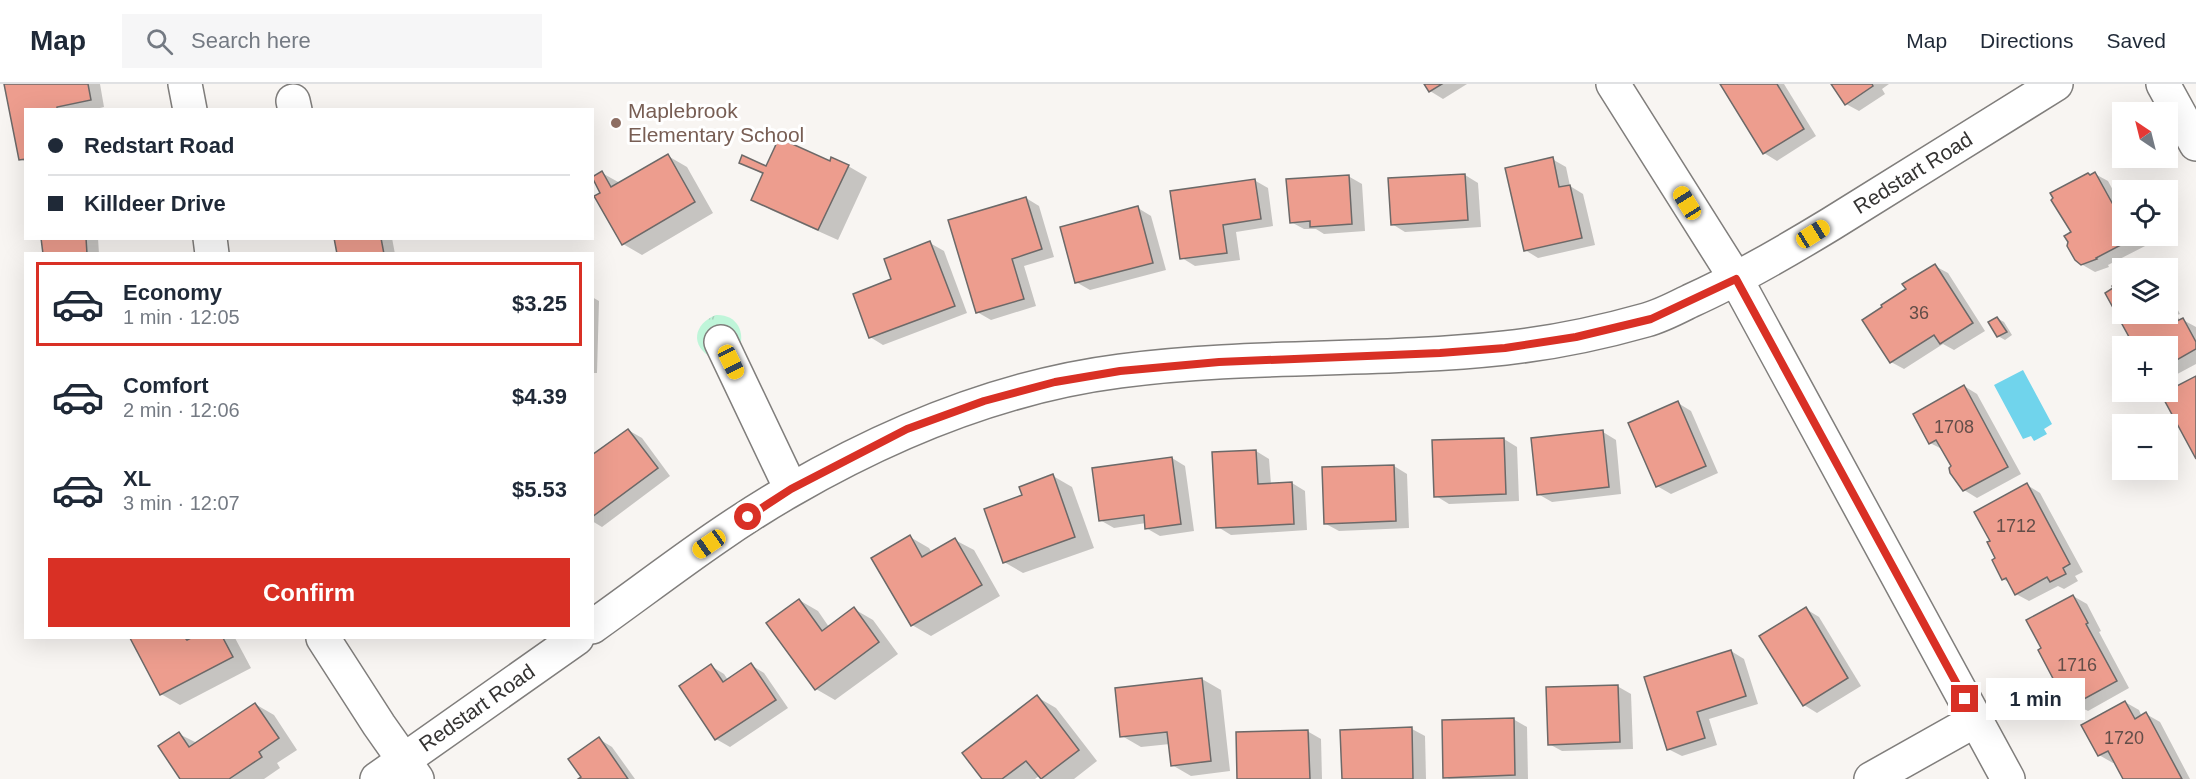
<!DOCTYPE html>
<html lang="en">
<head>
<meta charset="utf-8">
<style>
  body { margin:0; font-family:Arial,sans-serif; background:#f6f6f7; color:#1f2937; height:100vh; display:flex; flex-direction:column; font-size:22px; white-space:nowrap }
  * { box-sizing:border-box; margin:0 }
  p { font-size:20px; color:#747a83 }
  .icon { flex:none; width:33px; height:33px; fill:none; stroke:currentColor; stroke-width:2; stroke-linecap:round; stroke-linejoin:round }
  .map { position:relative; flex:1; overflow:hidden }
  .side { position:absolute; left:24px; top:168px; width:570px; height:387px; display:flex; flex-direction:column; background:#fff; border-radius:0px; box-shadow:0 6px 24px #0002 }
  .side>* { flex:none }
  .top-card { position:absolute; left:24px; top:24px; width:570px; height:132px; border-radius:0px; box-shadow:0 6px 24px #0002; display:grid; align-content:center; height:132px; padding:0 24px; background:#fff }
  .needle { width:39px; rotate:325deg }
  .tools { position:absolute; left:2112px; top:18px; display:grid; gap:12px }
  .tools a { display:grid; place-items:center; width:66px; height:66px; border-radius:0px; background:#fff; box-shadow:0 6px 24px #0002; font-size:30px }
  .end { position:absolute; width:27px; height:27px; margin:-14px; border:8px solid #d93025; background:#fff; box-shadow:0 0 0 3px #fff }
  .from { border-radius:50% }
  .bubble { position:absolute; height:42px; border-radius:0px; background:#fff; box-shadow:0 6px 24px #0002; font-size:20px; font-weight:700; line-height:42px; text-align:center }
  .car { position:absolute; width:18px; height:36px; margin:-18px -9px; border-radius:8px; box-shadow:0 0 4px 2px #0007; background:linear-gradient(#f5c518 24%,#345 0 40%,#f5c518 0 76%,#345 0 86%,#f5c518 0) }
  .top-card b { display:flex; align-items:center; gap:21px; height:57px; font-size:22px }
  .top-card b+b { border-top:2px solid #e0e1e3 }
  .top-card i { width:15px; height:15px; background:#1f2937 }
  ul { padding:10px 0 0; list-style:none }
  li { display:flex; align-items:center; gap:18px; height:84px; margin:0 12px 9px; padding:0 12px; border:3px solid transparent; border-radius:0px }
  li div { flex:1 }
  li b { display:block; font-size:22px }
  li em { font-style:normal; font-weight:700 }
  li.selected { border-color:#d93025 }
  li>.icon { width:54px; height:54px; stroke-width:1.5 }
  .action { display:flex; gap:12px; margin-top:auto; padding:12px 24px }
  .action a { flex:1; height:69px; border-radius:0px; background:#d93025; color:#fff; font-size:24px; font-weight:700; line-height:69px; text-align:center }
  header { display:flex; align-items:center; gap:36px; box-sizing:border-box; height:84px; padding:0 30px; background:#fff; border-bottom:2px solid #e0e1e3 }
  header strong { font-size:28px }
  nav { display:flex; gap:33px; margin-inline-start:auto; font-size:21px }
  .search { width:420px; height:54px; background:#f6f6f7; display:flex; align-items:center; gap:15px; box-sizing:border-box; padding:0 21px; border-radius:0px; color:#747a83; font-size:22px }
  .map>svg:first-child { display:block }
</style>
</head>
<body>
<header>
<strong>Map</strong>
<div class="search"><svg class="icon" aria-label="search" viewBox="0 0 24 24"><circle cx="10" cy="10" r="6"/><path d="M15 15l6 6"/></svg>Search here</div>
<nav><a>Map</a><a>Directions</a><a>Saved</a></nav>
</header>
<div class="map">
<svg width="2196" height="695" viewBox="0 0 2196 695">
  <defs>
    <pattern id="grass-tufts" width="24" height="20" patternUnits="userSpaceOnUse" patternTransform="scale(1.5)"><rect width="24" height="20" fill="#bff5d9"/><path d="M3 7l-1-3M5 7V3M7 7l1-3M15 17l-1-3M17 17v-4M19 17l1-3" fill="none" stroke="#a5d2bb"/></pattern>
  </defs>
  <rect width="100%" height="100%" fill="#f8f5f2"/>
  <path fill="url(#grass-tufts)" d="M 716,231 C 736,230 746,247 739,265 L 712,274 C 690,262 693,240 716,231 Z"/>
  <path fill="#70d4ec" d="M 2023,286 L 2052,340 L 2044,345 L 2047,350 L 2034,357 L 2031,352 L 2023,355 L 1994,301 Z"/>
  <g fill="#0003">
    <path d="M 7,0 L 100,0 L 104,23 L 92,26 L 26,26 L 26,78 L 20,75 Z"/>
    <path d="M 1426,0 L 1467,0 L 1443,15 L 1430,7 Z"/>
    <path d="M 1722,0 L 1784,0 L 1816,52 L 1777,77 L 1764,69 Z"/>
    <path d="M 1833,0 L 1889,0 L 1882,5 L 1885,10 L 1859,27 L 1846,20 Z"/>
    <path d="M 668,72 L 687,83 L 713,129 L 642,171 L 623,160 L 602,109 L 602,89 L 620,99 Z"/>
    <path d="M 1552,75 L 1566,83 L 1570,102 L 1583,110 L 1595,161 L 1538,174 L 1525,166 Z"/>
    <path d="M 741,78 L 767,84 L 830,79 L 848,82 L 867,93 L 838,156 L 771,126 L 753,115 L 764,91 Z"/>
    <path d="M 2095,90 L 2108,97 L 2122,123 L 2122,152 L 2147,152 L 2151,159 L 2108,181 L 2109,183 L 2095,188 L 2081,180 L 2073,148 L 2091,92 Z"/>
    <path d="M 1465,91 L 1478,99 L 1481,143 L 1405,148 L 1392,140 Z"/>
    <path d="M 1348,92 L 1362,100 L 1365,147 L 1324,150 L 1316,145 L 1304,145 L 1291,138 Z"/>
    <path d="M 1254,96 L 1268,104 L 1273,142 L 1236,148 L 1240,176 L 1195,182 L 1182,174 Z"/>
    <path d="M 1026,114 L 1039,122 L 1054,173 L 1024,182 L 1036,222 L 991,236 L 977,228 Z"/>
    <path d="M 1138,124 L 1151,132 L 1166,186 L 1090,206 L 1076,198 Z"/>
    <path d="M 43,154 L 98,154 L 99,170 L 45,170 Z"/>
    <path d="M 335,154 L 392,154 L 395,170 L 339,170 Z"/>
    <path d="M 930,159 L 944,167 L 967,229 L 883,261 L 870,253 L 893,196 Z"/>
    <path d="M 1935,182 L 1948,189 L 1985,247 L 1954,266 L 1943,260 L 1904,285 L 1891,278 L 1908,206 Z"/>
    <path d="M 2122,200 L 2122,230 L 2168,230 L 2168,211 L 2171,213 L 2180,230 L 2177,231 L 2180,237 L 2183,236 L 2196,243 L 2196,280 L 2168,295 L 2168,262 L 2136,262 L 2107,209 Z"/>
    <path d="M 592,213 L 599,217 L 597,289 L 592,289 Z"/>
    <path d="M 1997,234 L 2004,238 L 2012,251 L 2005,256 L 1998,252 Z"/>
    <path d="M 1964,302 L 1977,310 L 2021,390 L 1977,414 L 1964,406 L 1944,366 L 1930,359 Z"/>
    <path d="M 1678,319 L 1691,327 L 1718,389 L 1671,410 L 1657,402 Z"/>
    <path d="M 628,346 L 642,354 L 670,392 L 602,443 L 592,437 L 592,373 Z"/>
    <path d="M 1603,348 L 1616,356 L 1621,410 L 1552,418 L 1538,410 Z"/>
    <path d="M 1504,355 L 1517,363 L 1519,417 L 1449,420 L 1436,412 L 1434,357 Z"/>
    <path d="M 1256,367 L 1269,375 L 1271,400 L 1292,399 L 1305,407 L 1307,446 L 1231,451 L 1218,443 Z"/>
    <path d="M 1172,374 L 1185,382 L 1194,447 L 1160,452 L 1146,444 L 1146,439 L 1114,444 L 1100,436 Z"/>
    <path d="M 1394,382 L 1407,390 L 1409,444 L 1339,447 L 1326,440 Z"/>
    <path d="M 1053,392 L 1072,403 L 1094,464 L 1023,489 L 1004,478 Z"/>
    <path d="M 2027,401 L 2040,409 L 2083,488 L 2075,492 L 2078,497 L 2064,505 L 2058,502 L 2029,517 L 2016,510 L 2010,499 L 2003,495 L 1992,457 Z"/>
    <path d="M 910,453 L 929,464 L 932,469 L 955,456 L 974,466 L 1000,512 L 931,552 L 912,541 Z"/>
    <path d="M 2073,512 L 2087,520 L 2101,547 L 2099,548 L 2129,604 L 2088,627 L 2074,620 L 2066,605 L 2058,601 Z"/>
    <path d="M 799,516 L 818,527 L 829,543 L 854,525 L 873,536 L 898,570 L 835,616 L 816,605 Z"/>
    <path d="M 1806,525 L 1819,533 L 1861,602 L 1817,629 L 1804,621 Z"/>
    <path d="M 131,554 L 235,554 L 251,584 L 180,621 L 161,610 Z"/>
    <path d="M 1731,567 L 1744,575 L 1758,620 L 1709,635 L 1717,661 L 1682,672 L 1668,665 Z"/>
    <path d="M 751,581 L 764,589 L 788,624 L 730,663 L 716,655 L 681,602 L 711,582 L 724,590 L 728,596 Z"/>
    <path d="M 1202,595 L 1221,606 L 1230,687 L 1191,692 L 1172,681 L 1170,660 L 1141,663 L 1122,652 Z"/>
    <path d="M 1617,602 L 1631,610 L 1633,665 L 1562,667 L 1549,660 Z"/>
    <path d="M 1037,613 L 1056,624 L 1097,677 L 1074,695 L 1043,695 L 1039,692 L 1035,695 L 984,695 L 964,669 Z"/>
    <path d="M 2125,618 L 2139,626 L 2142,633 L 2146,630 L 2160,638 L 2190,695 L 2124,695 L 2115,678 L 2113,679 L 2099,671 Z"/>
    <path d="M 255,620 L 274,631 L 297,666 L 277,679 L 280,684 L 264,695 L 182,695 L 160,663 L 179,650 L 197,659 Z"/>
    <path d="M 1513,635 L 1527,643 L 1528,695 L 1449,695 L 1445,693 Z"/>
    <path d="M 1412,645 L 1425,652 L 1426,695 L 1343,695 L 1341,647 Z"/>
    <path d="M 1307,647 L 1321,655 L 1322,695 L 1239,695 L 1238,649 Z"/>
    <path d="M 599,655 L 612,663 L 635,695 L 580,695 L 583,693 Z"/>
  </g>
  <g fill="#ed9d8e" stroke="#6c6968" stroke-width="1.5">
    <path d="M 4,0 L 88,0 L 91,16 L 57,23 L 57,26 L 26,26 L 26,75 L 19,76 Z"/>
    <path d="M 1424,0 L 1442,0 L 1429,8 Z"/>
    <path d="M 1720,0 L 1777,0 L 1804,45 L 1763,70 Z"/>
    <path d="M 1831,0 L 1872,0 L 1873,2 L 1845,21 Z"/>
    <path d="M 779,54 L 830,77 L 831,73 L 849,81 L 818,146 L 751,116 L 763,89 L 739,79 L 742,71 L 766,82 Z"/>
    <path d="M 668,70 L 695,118 L 622,161 L 594,112 L 600,109 L 592,93 L 602,87 L 611,103 Z"/>
    <path d="M 1553,73 L 1559,103 L 1570,101 L 1582,154 L 1524,167 L 1505,84 Z"/>
    <path d="M 2095,88 L 2116,126 L 2122,122 L 2122,152 L 2138,152 L 2096,174 L 2097,175 L 2081,181 L 2075,176 L 2067,162 L 2068,158 L 2064,152 L 2071,148 L 2051,116 L 2053,114 L 2050,109 L 2088,89 L 2090,91 Z"/>
    <path d="M 1465,90 L 1468,136 L 1391,141 L 1388,94 Z"/>
    <path d="M 1349,91 L 1352,140 L 1310,143 L 1310,137 L 1290,139 L 1286,95 Z"/>
    <path d="M 1255,95 L 1261,135 L 1223,141 L 1227,169 L 1180,175 L 1170,107 Z"/>
    <path d="M 1026,113 L 1042,165 L 1012,175 L 1024,215 L 976,229 L 948,136 Z"/>
    <path d="M 1138,122 L 1153,179 L 1075,199 L 1060,143 Z"/>
    <path d="M 41,154 L 86,154 L 87,170 L 43,170 Z"/>
    <path d="M 334,154 L 381,154 L 384,170 L 337,170 Z"/>
    <path d="M 930,157 L 955,222 L 869,254 L 853,210 L 891,195 L 884,175 Z"/>
    <path d="M 1935,180 L 1973,239 L 1940,260 L 1934,251 L 1890,279 L 1862,236 L 1882,223 L 1881,221 L 1906,205 L 1902,200 Z"/>
    <path d="M 2117,199 L 2118,201 L 2122,199 L 2122,230 L 2168,229 L 2173,239 L 2183,234 L 2196,258 L 2196,265 L 2168,281 L 2168,262 L 2134,262 L 2105,209 L 2113,204 L 2112,202 Z"/>
    <path d="M 1997,233 L 2007,248 L 1997,253 L 1988,238 Z"/>
    <path d="M 2196,292 L 2196,375 L 2161,310 L 2170,306 L 2169,304 L 2174,301 L 2175,303 Z"/>
    <path d="M 1964,301 L 2008,383 L 1963,407 L 1950,389 L 1949,384 L 1951,382 L 1936,356 L 1929,360 L 1913,330 Z"/>
    <path d="M 1678,317 L 1706,382 L 1656,403 L 1628,339 Z"/>
    <path d="M 628,345 L 658,384 L 592,433 L 592,371 Z"/>
    <path d="M 1603,346 L 1609,403 L 1537,411 L 1531,354 Z"/>
    <path d="M 1504,354 L 1506,410 L 1434,413 L 1432,356 Z"/>
    <path d="M 1256,366 L 1258,400 L 1292,398 L 1294,440 L 1216,444 L 1212,368 Z"/>
    <path d="M 1172,373 L 1181,440 L 1145,445 L 1144,431 L 1099,437 L 1092,384 Z"/>
    <path d="M 1394,381 L 1396,437 L 1324,440 L 1322,383 Z"/>
    <path d="M 1053,390 L 1075,453 L 1003,479 L 984,425 L 1022,411 L 1019,403 Z"/>
    <path d="M 2027,399 L 2070,480 L 2063,484 L 2066,490 L 2050,498 L 2047,493 L 2015,511 L 2006,494 L 2002,496 L 1992,476 L 1995,474 L 1987,458 L 1990,457 L 1974,428 Z"/>
    <path d="M 910,451 L 922,473 L 955,454 L 982,501 L 911,542 L 871,474 Z"/>
    <path d="M 2073,511 L 2088,539 L 2086,540 L 2117,597 L 2073,621 L 2061,600 L 2057,602 L 2038,566 L 2041,564 L 2026,536 Z"/>
    <path d="M 799,515 L 822,547 L 854,523 L 879,558 L 815,606 L 766,539 Z"/>
    <path d="M 1806,523 L 1848,594 L 1803,622 L 1759,552 Z"/>
    <path d="M 130,554 L 185,554 L 187,556 L 191,554 L 223,554 L 233,573 L 160,611 Z"/>
    <path d="M 1731,566 L 1746,612 L 1697,628 L 1705,654 L 1667,666 L 1644,593 Z"/>
    <path d="M 751,579 L 776,616 L 715,656 L 679,602 L 711,580 L 723,598 Z"/>
    <path d="M 1202,594 L 1211,677 L 1171,682 L 1167,648 L 1120,653 L 1115,604 Z"/>
    <path d="M 1618,601 L 1620,658 L 1548,661 L 1546,603 Z"/>
    <path d="M 1037,611 L 1079,666 L 1041,695 L 1026,677 L 1002,695 L 982,695 L 962,669 Z"/>
    <path d="M 2125,617 L 2135,635 L 2146,628 L 2182,695 L 2123,695 L 2108,667 L 2098,672 L 2081,641 Z"/>
    <path d="M 255,619 L 279,654 L 259,668 L 262,673 L 229,695 L 180,695 L 158,662 L 179,648 L 189,663 Z"/>
    <path d="M 1514,634 L 1515,691 L 1443,694 L 1442,636 Z"/>
    <path d="M 1412,643 L 1413,695 L 1342,695 L 1340,646 Z"/>
    <path d="M 1308,646 L 1310,695 L 1237,695 L 1236,648 Z"/>
    <path d="M 599,653 L 628,695 L 578,695 L 581,693 L 568,675 Z"/>
  </g>
  <g fill="none" stroke-linecap="round" stroke-linejoin="round">
    <defs>
      <g id="minor">
        <path d="M 185,0 L 190,26"/>
        <path d="M 1613,0 L 1736,195 L 2008,695"/>
        <path d="M 2163,0 L 2196,60"/>
        <path d="M 293,17 L 295,26"/>
        <path d="M 210,154 L 212,170"/>
        <path d="M 721,258 L 791,405"/>
        <path d="M 592,543 C 658,496 721,446 791,406 C 893,347 1003,302 1120,287 C 1248,270 1377,278 1505,264 C 1552,259 1600,249 1646,236 C 1661,232 1676,224 1690,217 C 1739,195 1785,168 1831,140 C 1906,93 1981,47 2056,0"/>
        <path d="M 323,554 L 379,641 L 417,695"/>
        <path d="M 377,695 L 577,554"/>
        <path d="M 1871,695 L 1976,636"/>
      </g>
    </defs>
    <use href="#minor" stroke="#807e7c" stroke-width="36"/>
    <use href="#minor" stroke="#fff" stroke-width="33"/>
  </g>
  <g fill="none" stroke-linecap="round" stroke-linejoin="round">
    <path stroke="#d93025" stroke-width="8" d="M 748,433 L 791,405 L 907,345 L 984,317 L 1055,298 L 1120,287 L 1219,278 L 1440,269 L 1505,264 L 1576,253 L 1651,235 L 1736,195 L 1965,615"/>
  </g>
  <circle fill="#8d6e63" stroke="#fff" stroke-width="2" cx="616" cy="39" r="6"/>
  <g text-anchor="middle" stroke-width="6" stroke-linejoin="round" paint-order="stroke">
    <g font-size="18" fill="#624e49">
      <text x="1919" y="235">36</text>
      <text x="1954" y="349">1708</text>
      <text x="2016" y="448">1712</text>
      <text x="2077" y="587">1716</text>
      <text x="2124" y="660">1720</text>
    </g>
    <g font-size="21" fill="#785e54" stroke="#fff" text-anchor="start">
      <text x="628" y="34">Maplebrook<tspan x="628" dy="24">Elementary School</tspan></text>
    </g>
    <g font-size="21" fill="#343332" stroke="#fff">
      <text transform="translate(1913 89) rotate(-32)" y="7">Redstart Road</text>
      <text transform="translate(477 624) rotate(-35)" y="7">Redstart Road</text>
    </g>
  </g>
</svg>
<div class="tools">
<a><svg class="needle" viewBox="-14 -14 28 28"><path d="M0-13l5 13h-10z" fill="#e53935"/><path d="M0 13l5-13h-10z" fill="#747a83"/></svg></a>
<a><svg class="icon" aria-label="locate" viewBox="0 0 24 24"><circle cx="12" cy="12" r="6"/><path d="M12 2v4M12 18v4M2 12h4M18 12h4"/></svg></a>
<a><svg class="icon" aria-label="layers" viewBox="0 0 24 24"><path d="M12 4l9 5-9 5-9-5zM3 14l9 5 9-5"/></svg></a>
<a>+</a>
<a>−</a>
</div>
<i class="end from" style="left:748px;top:433px"></i>
<i class="end" style="left:1965px;top:615px"></i>
<div class="bubble" style="left:1986px;top:594px;width:99px">1 min</div>
<i class="car" style="left:1687px;top:119px;rotate:328deg"></i>
<i class="car" style="left:1813px;top:150px;rotate:58deg"></i>
<i class="car" style="left:731px;top:278px;rotate:154deg"></i>
<i class="car" style="left:709px;top:460px;rotate:235deg"></i>
<div class="top-card">
<b><i class="from"></i>Redstart Road</b>
<b><i></i>Killdeer Drive</b>
</div>
<section class="side">
<ul>
<li class="selected"><svg class="icon" aria-label="car" viewBox="0 0 24 24"><path d="M5 17H2v-5l4-1 3-4h7l3 4 3 1v5h-3M9 17h6M6 11h13"/><circle cx="7" cy="17" r="2"/><circle cx="17" cy="17" r="2"/></svg><div><b>Economy</b><p>1 min · 12:05</p></div><em>$3.25</em></li>
<li><svg class="icon" aria-label="car" viewBox="0 0 24 24"><path d="M5 17H2v-5l4-1 3-4h7l3 4 3 1v5h-3M9 17h6M6 11h13"/><circle cx="7" cy="17" r="2"/><circle cx="17" cy="17" r="2"/></svg><div><b>Comfort</b><p>2 min · 12:06</p></div><em>$4.39</em></li>
<li><svg class="icon" aria-label="car" viewBox="0 0 24 24"><path d="M5 17H2v-5l4-1 3-4h7l3 4 3 1v5h-3M9 17h6M6 11h13"/><circle cx="7" cy="17" r="2"/><circle cx="17" cy="17" r="2"/></svg><div><b>XL</b><p>3 min · 12:07</p></div><em>$5.53</em></li>
</ul>
<div class="action"><a>Confirm</a></div>
</section>
</div>
</body>
</html>
